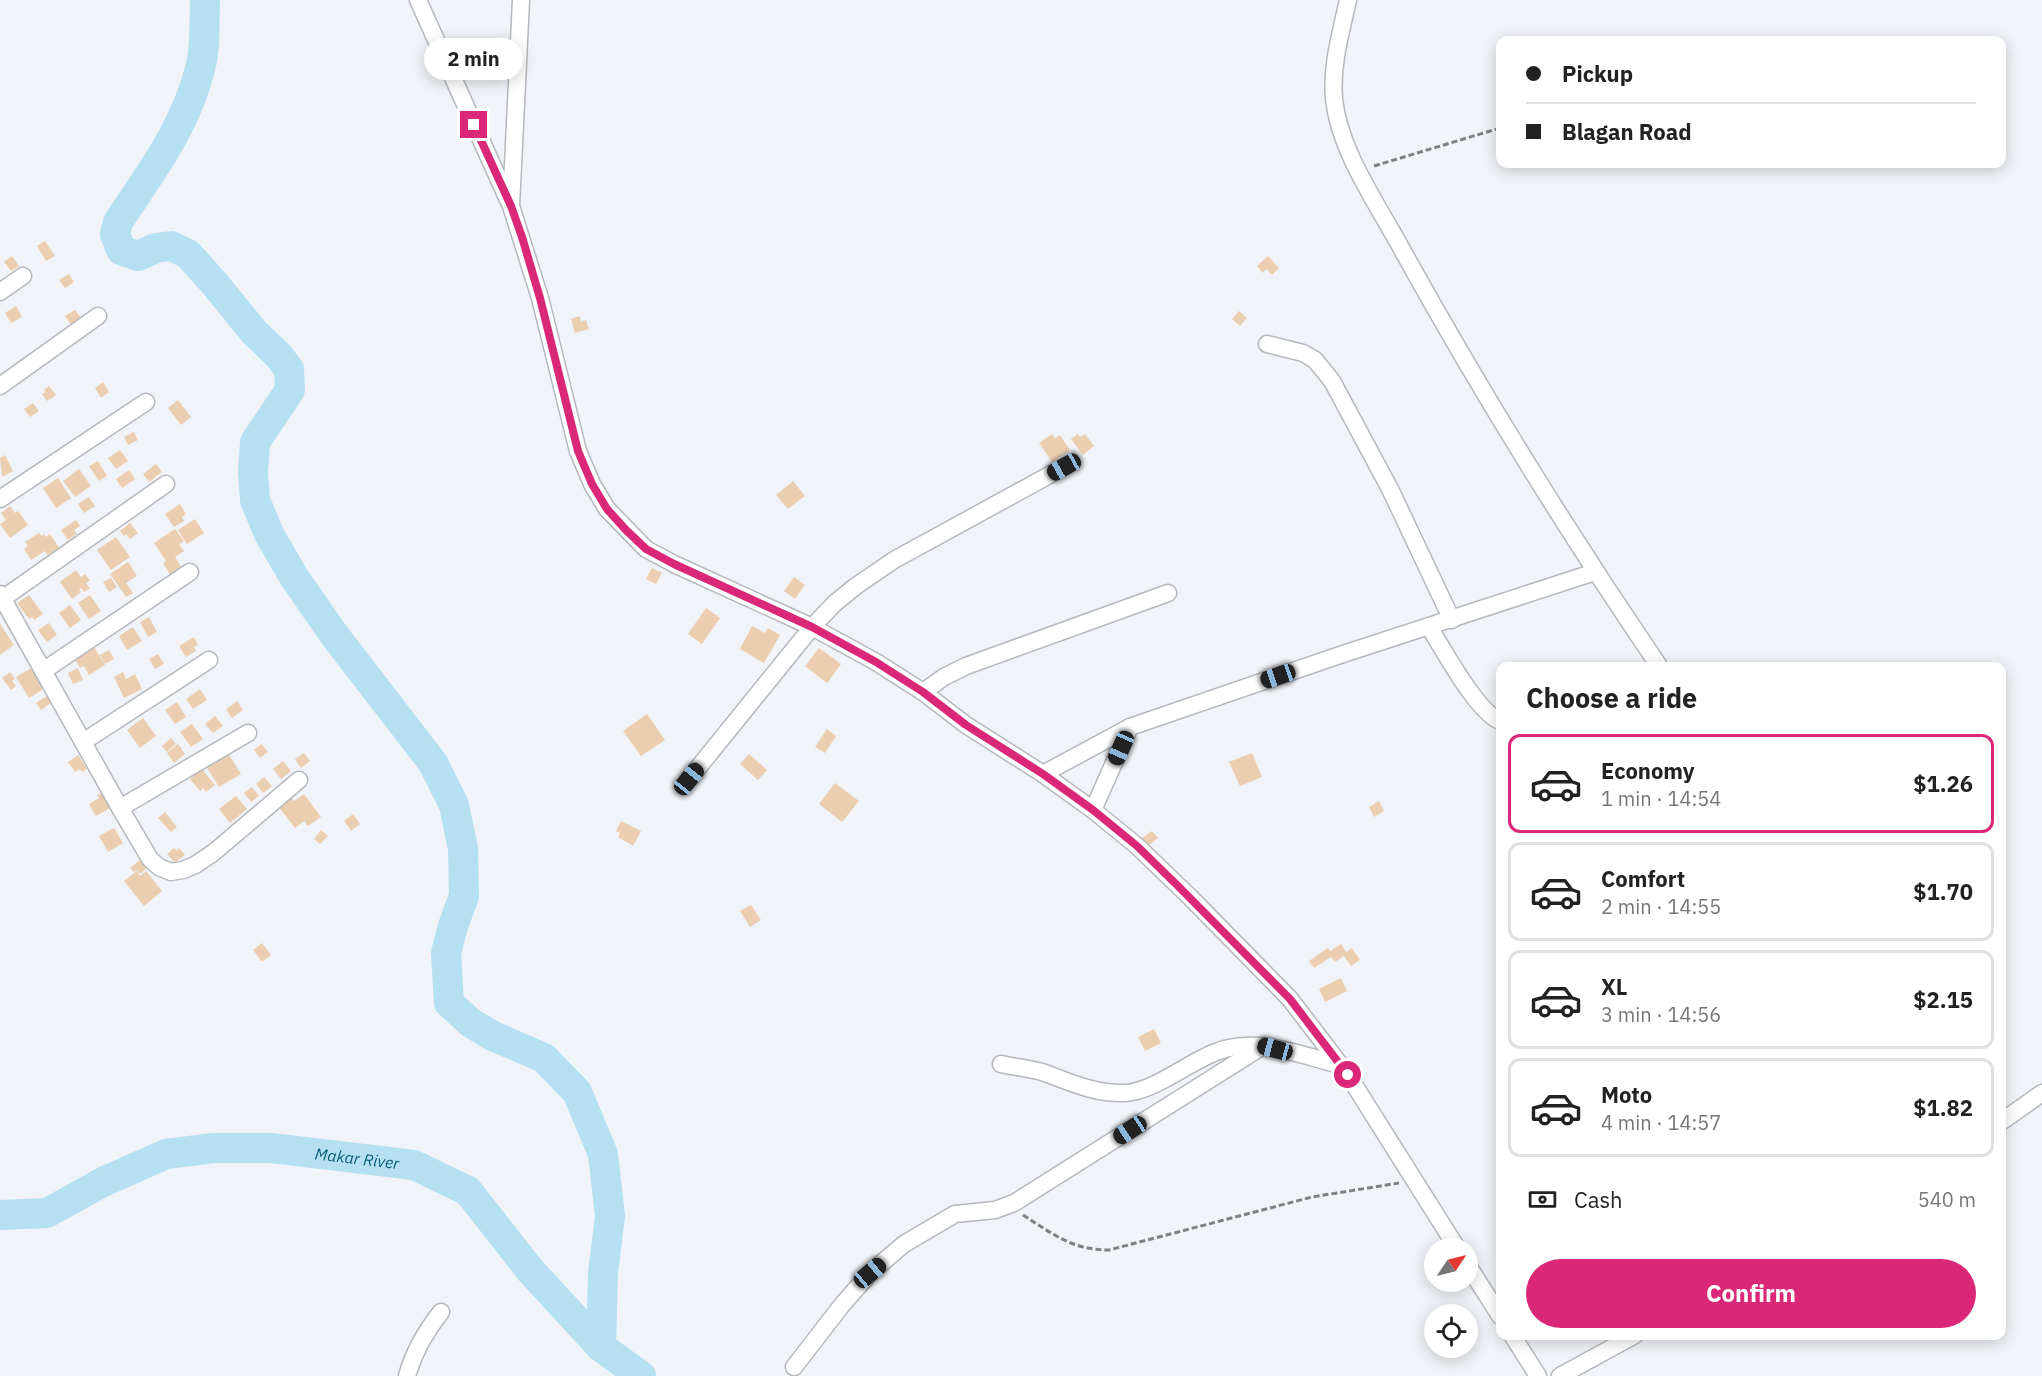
<!DOCTYPE html>
<html lang="en">
<head>
<meta charset="utf-8">
<style>
  body { margin:0; font-family:"IBM Plex Sans",sans-serif; background:#f2f2f2; color:#222; height:100vh; display:flex; flex-direction:column; font-size:22px; white-space:nowrap }
  * { box-sizing:border-box; margin:0 }
  p { font-size:20px; color:#767676 }
  .icon { flex:none; width:33px; height:33px; fill:none; stroke:currentColor; stroke-width:2; stroke-linecap:round; stroke-linejoin:round }
  .map { position:relative; flex:1; overflow:hidden }
  .side { position:absolute; left:1496px; top:662px; width:510px; height:678px; display:flex; flex-direction:column; background:#fff; border-radius:12px; box-shadow:0 3px 15px #0003 }
  .side>* { flex:none }
  .top-card { position:absolute; left:1496px; top:36px; width:510px; height:132px; border-radius:12px; box-shadow:0 3px 15px #0003; display:grid; align-content:center; height:132px; padding:0 30px; background:#fff }
  .needle { width:39px; rotate:55deg }
  .buttons { position:absolute; left:1424px; top:1238px; display:grid; gap:12px }
  .buttons a { display:grid; place-items:center; width:54px; height:54px; border-radius:50%; background:#fff; box-shadow:0 3px 15px #0003; font-size:30px }
  .end { position:absolute; width:27px; height:27px; margin:-14px; border:8px solid #db2777; background:#fff; box-shadow:0 0 0 3px #fff }
  .from { border-radius:50% }
  .bubble { position:absolute; height:42px; border-radius:21px; background:#fff; box-shadow:0 3px 15px #0003; font-size:20px; font-weight:800; line-height:42px; text-align:center }
  .car { position:absolute; width:18px; height:36px; margin:-18px -9px; border-radius:8px; box-shadow:0 0 4px 2px #0007; background:linear-gradient(#222 24%,#8ab4d8 0 40%,#222 0 76%,#8ab4d8 0 86%,#222 0) }
  .top-card b { display:flex; align-items:center; gap:21px; height:57px; font-size:22px }
  .top-card b+b { border-top:2px solid #e0e0e0 }
  .top-card i { width:15px; height:15px; background:#222 }
  ul { padding:0; list-style:none }
  li { display:flex; align-items:center; gap:18px; height:99px; margin:0 12px 9px; padding:0 18px; border:3px solid #e0e0e0; border-radius:12px }
  li div { flex:1 }
  li b { display:block; font-size:22px }
  li em { font-style:normal; font-weight:800 }
  li.current { border-color:#db2777 }
  li>.icon { width:54px; height:54px; stroke-width:1.5 }
  h2 { padding:0 30px; font-size:27px; line-height:72px }
  .pay { display:flex; align-items:center; gap:15px; height:66px; padding:0 30px; font-size:22px }
  .pay p { margin-inline-start:auto }
  .cta { display:flex; gap:12px; margin-top:auto; padding:12px 30px }
  .cta a { flex:1; height:69px; border-radius:36px; background:#db2777; color:#fff; font-size:24px; font-weight:800; line-height:69px; text-align:center }
  .map>svg:first-child { display:block }
</style>
</head>
<body>
<div class="map">
<svg width="2042" height="1376" viewBox="0 0 2042 1376">
  <rect width="100%" height="100%" fill="#f0f3f7"/>
  <g fill="none" stroke-linecap="round" stroke-linejoin="round">
    <g stroke="#b4e0f2" stroke-width="30">
      <path d="M 205,0 C 204,21 206,49 200,69 C 185,128 151,172 118,222 L 115,234 L 121,250 L 138,256 L 156,248 L 171,246 L 188,254 L 215,284 L 254,332 L 279,356 L 289,369 L 290,390 L 255,442 L 253,472 L 255,500 L 269,534 L 294,577 L 335,636 L 433,763 L 454,805 L 463,849 L 464,896 L 453,926 L 446,953 L 449,1003 L 471,1023 L 493,1036 L 544,1058 L 577,1092 L 603,1154 L 610,1216 L 603,1273 L 601,1347"/>
      <path id="s1" d="M 0,1215 L 47,1213 L 103,1182 L 166,1154 L 214,1148 L 271,1148 L 414,1165 L 468,1191 L 530,1270 L 601,1347 L 641,1376"/>
    </g>
  </g>
  <g fill="#ebceb0">
    <path d="M 45,241 L 55,256 L 46,261 L 37,246 Z"/>
    <path d="M 12,256 L 19,266 L 11,271 L 4,262 Z"/>
    <path d="M 1268,256 L 1279,268 L 1272,275 L 1266,269 L 1263,273 L 1257,266 Z"/>
    <path d="M 69,274 L 74,282 L 65,288 L 59,280 Z"/>
    <path d="M 16,306 L 22,317 L 11,323 L 5,313 Z"/>
    <path d="M 75,310 L 82,319 L 72,326 L 65,316 Z"/>
    <path d="M 1239,311 L 1247,318 L 1240,326 L 1232,319 Z"/>
    <path d="M 580,316 L 581,322 L 586,320 L 589,329 L 575,333 L 571,319 Z"/>
    <path d="M 103,382 L 109,392 L 101,398 L 95,388 Z"/>
    <path d="M 49,386 L 56,395 L 47,401 L 42,394 L 46,392 L 44,390 Z"/>
    <path d="M 178,400 L 191,417 L 181,425 L 168,408 Z"/>
    <path d="M 33,403 L 39,411 L 30,417 L 24,409 Z"/>
    <path d="M 134,432 L 138,440 L 128,445 L 124,437 Z"/>
    <path d="M 1052,434 L 1055,438 L 1060,435 L 1070,450 L 1052,462 L 1039,443 Z"/>
    <path d="M 1078,434 L 1080,437 L 1085,434 L 1094,446 L 1083,455 L 1071,439 Z"/>
    <path d="M 120,450 L 128,461 L 116,469 L 108,458 Z"/>
    <path d="M 5,455 L 13,471 L 2,477 L 0,458 Z"/>
    <path d="M 98,461 L 107,476 L 99,481 L 89,466 Z"/>
    <path d="M 156,464 L 162,472 L 149,482 L 143,474 Z"/>
    <path d="M 79,469 L 91,486 L 75,497 L 63,481 Z"/>
    <path d="M 129,470 L 135,479 L 122,488 L 116,479 Z"/>
    <path d="M 58,478 L 71,498 L 56,508 L 43,488 Z"/>
    <path d="M 793,481 L 805,496 L 788,509 L 776,495 Z"/>
    <path d="M 89,497 L 95,506 L 84,513 L 78,504 Z"/>
    <path d="M 180,504 L 186,514 L 182,517 L 184,521 L 174,527 L 165,514 Z"/>
    <path d="M 10,506 L 15,513 L 18,511 L 28,525 L 10,538 L 0,524 L 6,520 L 1,513 Z"/>
    <path d="M 195,519 L 204,533 L 187,544 L 178,530 Z"/>
    <path d="M 76,520 L 80,526 L 74,530 L 77,534 L 68,540 L 61,530 Z"/>
    <path d="M 130,523 L 138,533 L 130,539 L 126,534 L 124,536 L 120,531 Z"/>
    <path d="M 175,529 L 184,541 L 179,544 L 184,551 L 175,557 L 184,571 L 173,579 L 163,563 L 166,561 L 154,543 Z"/>
    <path d="M 39,533 L 42,536 L 44,534 L 46,537 L 50,534 L 59,548 L 47,555 L 45,551 L 31,560 L 24,549 L 28,546 L 25,542 Z"/>
    <path d="M 116,537 L 130,557 L 111,570 L 97,550 Z"/>
    <path d="M 128,562 L 137,576 L 126,583 L 133,593 L 126,597 L 110,574 Z"/>
    <path d="M 652,568 L 662,573 L 656,584 L 646,579 Z"/>
    <path d="M 76,570 L 81,577 L 85,574 L 90,580 L 86,583 L 90,588 L 84,592 L 81,588 L 79,590 L 81,592 L 72,599 L 60,582 Z"/>
    <path d="M 794,577 L 805,585 L 795,599 L 784,591 Z"/>
    <path d="M 111,578 L 117,587 L 109,592 L 103,582 Z"/>
    <path d="M 29,595 L 43,614 L 34,620 L 32,617 L 29,619 L 17,603 Z"/>
    <path d="M 90,595 L 101,611 L 89,619 L 78,603 Z"/>
    <path d="M 70,605 L 81,620 L 70,628 L 59,613 Z"/>
    <path d="M 706,608 L 720,618 L 702,644 L 688,634 Z"/>
    <path d="M 149,617 L 157,632 L 148,637 L 140,622 Z"/>
    <path d="M 49,623 L 57,635 L 47,642 L 38,630 Z"/>
    <path d="M 0,624 L 14,645 L 0,655 Z"/>
    <path d="M 752,626 L 765,633 L 768,628 L 780,635 L 764,663 L 740,649 Z"/>
    <path d="M 133,627 L 142,641 L 127,650 L 119,636 Z"/>
    <path d="M 194,637 L 198,645 L 194,647 L 196,651 L 186,657 L 179,646 Z"/>
    <path d="M 94,647 L 105,665 L 89,675 L 84,666 L 80,668 L 73,656 Z"/>
    <path d="M 819,648 L 841,664 L 827,683 L 805,666 Z"/>
    <path d="M 109,650 L 114,659 L 105,664 L 100,655 Z"/>
    <path d="M 158,654 L 164,664 L 155,669 L 149,659 Z"/>
    <path d="M 35,666 L 47,687 L 29,698 L 16,677 Z"/>
    <path d="M 78,668 L 83,680 L 73,684 L 68,673 Z"/>
    <path d="M 10,672 L 15,679 L 12,681 L 16,686 L 11,690 L 2,678 Z"/>
    <path d="M 123,672 L 126,679 L 135,674 L 142,689 L 124,698 L 114,677 Z"/>
    <path d="M 200,689 L 207,700 L 193,709 L 186,699 Z"/>
    <path d="M 48,695 L 52,702 L 41,710 L 36,703 Z"/>
    <path d="M 237,701 L 243,710 L 232,718 L 226,709 Z"/>
    <path d="M 177,702 L 186,717 L 175,724 L 165,710 Z"/>
    <path d="M 647,714 L 665,740 L 641,756 L 623,731 Z"/>
    <path d="M 215,716 L 223,726 L 213,733 L 205,724 Z"/>
    <path d="M 143,718 L 156,736 L 140,748 L 127,730 Z"/>
    <path d="M 192,724 L 203,739 L 191,747 L 180,732 Z"/>
    <path d="M 827,729 L 836,736 L 825,753 L 815,747 Z"/>
    <path d="M 171,738 L 176,744 L 167,752 L 162,746 Z"/>
    <path d="M 178,744 L 185,754 L 174,763 L 167,753 Z"/>
    <path d="M 261,744 L 268,752 L 260,758 L 254,750 Z"/>
    <path d="M 226,750 L 241,774 L 219,787 L 204,763 Z"/>
    <path d="M 304,753 L 310,761 L 301,768 L 295,759 Z"/>
    <path d="M 1252,753 L 1262,777 L 1240,786 L 1229,762 Z"/>
    <path d="M 749,754 L 767,770 L 758,780 L 740,764 Z"/>
    <path d="M 78,755 L 87,769 L 82,772 L 80,769 L 75,772 L 68,762 Z"/>
    <path d="M 283,761 L 291,771 L 281,779 L 273,769 Z"/>
    <path d="M 202,769 L 215,785 L 206,792 L 203,788 L 200,791 L 190,779 Z"/>
    <path d="M 264,777 L 272,786 L 263,793 L 256,784 Z"/>
    <path d="M 835,783 L 859,801 L 842,822 L 819,804 Z"/>
    <path d="M 252,787 L 259,796 L 251,802 L 244,793 Z"/>
    <path d="M 104,792 L 112,807 L 96,816 L 89,804 L 99,798 L 97,795 Z"/>
    <path d="M 304,794 L 321,817 L 308,826 L 304,821 L 295,828 L 278,806 L 291,797 L 294,801 Z"/>
    <path d="M 236,796 L 247,809 L 230,823 L 219,809 Z"/>
    <path d="M 1379,801 L 1384,811 L 1374,817 L 1369,807 Z"/>
    <path d="M 165,812 L 177,827 L 171,832 L 158,818 Z"/>
    <path d="M 353,814 L 360,824 L 351,831 L 344,821 Z"/>
    <path d="M 621,821 L 641,831 L 633,846 L 618,837 L 620,833 L 616,831 Z"/>
    <path d="M 114,828 L 123,843 L 108,852 L 99,836 Z"/>
    <path d="M 321,830 L 328,836 L 320,844 L 314,839 Z"/>
    <path d="M 1152,831 L 1158,838 L 1148,846 L 1142,838 Z"/>
    <path d="M 174,848 L 177,851 L 179,848 L 185,855 L 175,863 L 167,854 Z"/>
    <path d="M 141,859 L 148,867 L 140,874 L 137,870 L 134,872 L 130,868 Z"/>
    <path d="M 137,871 L 140,876 L 146,871 L 162,891 L 144,906 L 124,881 Z"/>
    <path d="M 751,905 L 761,920 L 750,927 L 740,911 Z"/>
    <path d="M 262,943 L 271,955 L 262,962 L 253,950 Z"/>
    <path d="M 1341,944 L 1346,952 L 1352,948 L 1360,960 L 1351,966 L 1344,956 L 1335,962 L 1331,957 L 1314,968 L 1309,961 L 1328,948 L 1330,951 Z"/>
    <path d="M 1341,978 L 1347,991 L 1325,1002 L 1319,989 Z"/>
    <path d="M 1154,1029 L 1161,1043 L 1145,1051 L 1138,1037 Z"/>
  </g>
  <g fill="none" stroke-linecap="round" stroke-linejoin="round">
    <defs>
      <g id="minor">
        <path d="M 418,0 L 509,202"/>
        <path d="M 521,0 L 511,206 L 540,298 L 578,451 L 592,484 L 607,509 L 646,549 L 674,564 L 812,627 L 876,662 L 923,692 L 966,725 L 1043,774 L 1093,810 L 1137,846 L 1191,898 L 1290,999 L 1348,1075 L 1457,1248"/>
        <path d="M 1348,0 C 1341,32 1331,66 1334,98 C 1339,150 1376,202 1400,246 C 1479,389 1567,531 1659,666"/>
        <path d="M 0,292 L 23,276"/>
        <path d="M 1267,344 L 1303,353 L 1315,360 L 1332,381 L 1390,489 L 1452,620"/>
        <path d="M 0,386 L 98,316"/>
        <path d="M 0,499 L 146,402"/>
        <path d="M 0,594 L 120,808 L 150,859 L 159,867 L 171,872 L 183,870 L 195,865 L 213,853 L 299,780"/>
        <path d="M 2,599 L 166,484"/>
        <path d="M 1429,627 C 1444,650 1476,711 1500,721"/>
        <path d="M 43,671 L 190,572"/>
        <path d="M 923,692 L 944,677 L 966,666 L 1168,593"/>
        <path d="M 83,742 L 209,660"/>
        <path d="M 1043,774 L 1130,727 L 1340,655 L 1595,572"/>
        <path d="M 689,779 L 812,627 L 835,603 L 856,586 L 894,560 L 1064,467"/>
        <path d="M 120,808 L 248,733"/>
        <path d="M 1093,810 L 1130,727"/>
        <path d="M 1001,1064 C 1014,1067 1029,1068 1042,1072 C 1070,1082 1094,1094 1125,1093 C 1155,1091 1187,1063 1216,1052 C 1256,1036 1300,1055 1340,1065"/>
        <path d="M 2001,1122 L 2042,1093"/>
        <path d="M 1467,1264 L 1500,1316"/>
        <path d="M 1512,1335 L 1538,1376"/>
        <path d="M 794,1367 L 842,1305 L 870,1273 L 904,1244 L 955,1214 L 995,1210 L 1014,1203 L 1263,1046"/>
        <path d="M 407,1376 C 414,1351 425,1332 441,1312"/>
        <path d="M 1560,1376 L 1635,1335"/>
      </g>
    </defs>
    <use href="#minor" stroke="#b5b8bc" stroke-width="19"/>
    <g stroke="#7e8082" stroke-width="3" stroke-dasharray="6 3" stroke-linecap="butt">
      <path d="M 1374,166 L 1500,128"/>
      <path d="M 1023,1215 C 1053,1234 1072,1250 1109,1250 L 1312,1197 L 1399,1183"/>
    </g>
    <use href="#minor" stroke="#fff" stroke-width="16"/>
  </g>
  <g fill="none" stroke-linecap="round" stroke-linejoin="round">
    <path stroke="#db2777" stroke-width="8" d="M 474,125 L 511,206 L 522,237 L 540,298 L 578,451 L 592,484 L 607,509 L 626,530 L 646,549 L 674,564 L 812,627 L 876,662 L 923,692 L 966,725 L 1043,774 L 1093,810 L 1137,846 L 1177,885 L 1290,999 L 1348,1075"/>
  </g>
  <g text-anchor="middle" stroke-width="4.5" stroke-linejoin="round" paint-order="stroke">
    <g font-size="16" font-style="italic" fill="#0c5d77" stroke="#fff">
      <text dy="6" stroke="none"><textPath href="#s1" startOffset="372">Makar River</textPath></text>
    </g>
  </g>
</svg>
<div class="buttons">
<a><svg class="needle" viewBox="-14 -14 28 28"><path d="M0-13l5 13h-10z" fill="#e53935"/><path d="M0 13l5-13h-10z" fill="#767676"/></svg></a>
<a><svg class="icon" aria-label="locate" viewBox="0 0 24 24"><circle cx="12" cy="12" r="6"/><path d="M12 2v4M12 18v4M2 12h4M18 12h4"/></svg></a>
</div>
<i class="end from" style="left:1348px;top:1075px"></i>
<i class="end" style="left:474px;top:125px"></i>
<div class="bubble" style="left:424px;top:38px;width:99px">2 min</div>
<i class="car" style="left:1064px;top:467px;rotate:241deg"></i>
<i class="car" style="left:1278px;top:676px;rotate:251deg"></i>
<i class="car" style="left:1121px;top:748px;rotate:204deg"></i>
<i class="car" style="left:689px;top:779px;rotate:39deg"></i>
<i class="car" style="left:1275px;top:1049px;rotate:285deg"></i>
<i class="car" style="left:1130px;top:1130px;rotate:237deg"></i>
<i class="car" style="left:870px;top:1273px;rotate:50deg"></i>
<div class="top-card">
<b><i class="from"></i>Pickup</b>
<b><i></i>Blagan Road</b>
</div>
<section class="side">
<h2>Choose a ride</h2>
<ul>
<li class="current"><svg class="icon" aria-label="car" viewBox="0 0 24 24"><path d="M5 17H2v-5l4-1 3-4h7l3 4 3 1v5h-3M9 17h6M6 11h13"/><circle cx="7" cy="17" r="2"/><circle cx="17" cy="17" r="2"/></svg><div><b>Economy</b><p>1 min · 14:54</p></div><em>$1.26</em></li>
<li><svg class="icon" aria-label="car" viewBox="0 0 24 24"><path d="M5 17H2v-5l4-1 3-4h7l3 4 3 1v5h-3M9 17h6M6 11h13"/><circle cx="7" cy="17" r="2"/><circle cx="17" cy="17" r="2"/></svg><div><b>Comfort</b><p>2 min · 14:55</p></div><em>$1.70</em></li>
<li><svg class="icon" aria-label="car" viewBox="0 0 24 24"><path d="M5 17H2v-5l4-1 3-4h7l3 4 3 1v5h-3M9 17h6M6 11h13"/><circle cx="7" cy="17" r="2"/><circle cx="17" cy="17" r="2"/></svg><div><b>XL</b><p>3 min · 14:56</p></div><em>$2.15</em></li>
<li><svg class="icon" aria-label="car" viewBox="0 0 24 24"><path d="M5 17H2v-5l4-1 3-4h7l3 4 3 1v5h-3M9 17h6M6 11h13"/><circle cx="7" cy="17" r="2"/><circle cx="17" cy="17" r="2"/></svg><div><b>Moto</b><p>4 min · 14:57</p></div><em>$1.82</em></li>
</ul>
<div class="pay"><svg class="icon" aria-label="cash" viewBox="0 0 24 24"><path d="M3 7h18v10H3z"/><circle cx="12" cy="12" r="2"/></svg>Cash<p>540 m</p></div>
<div class="cta"><a>Confirm</a></div>
</section>
</div>
</body>
</html>
